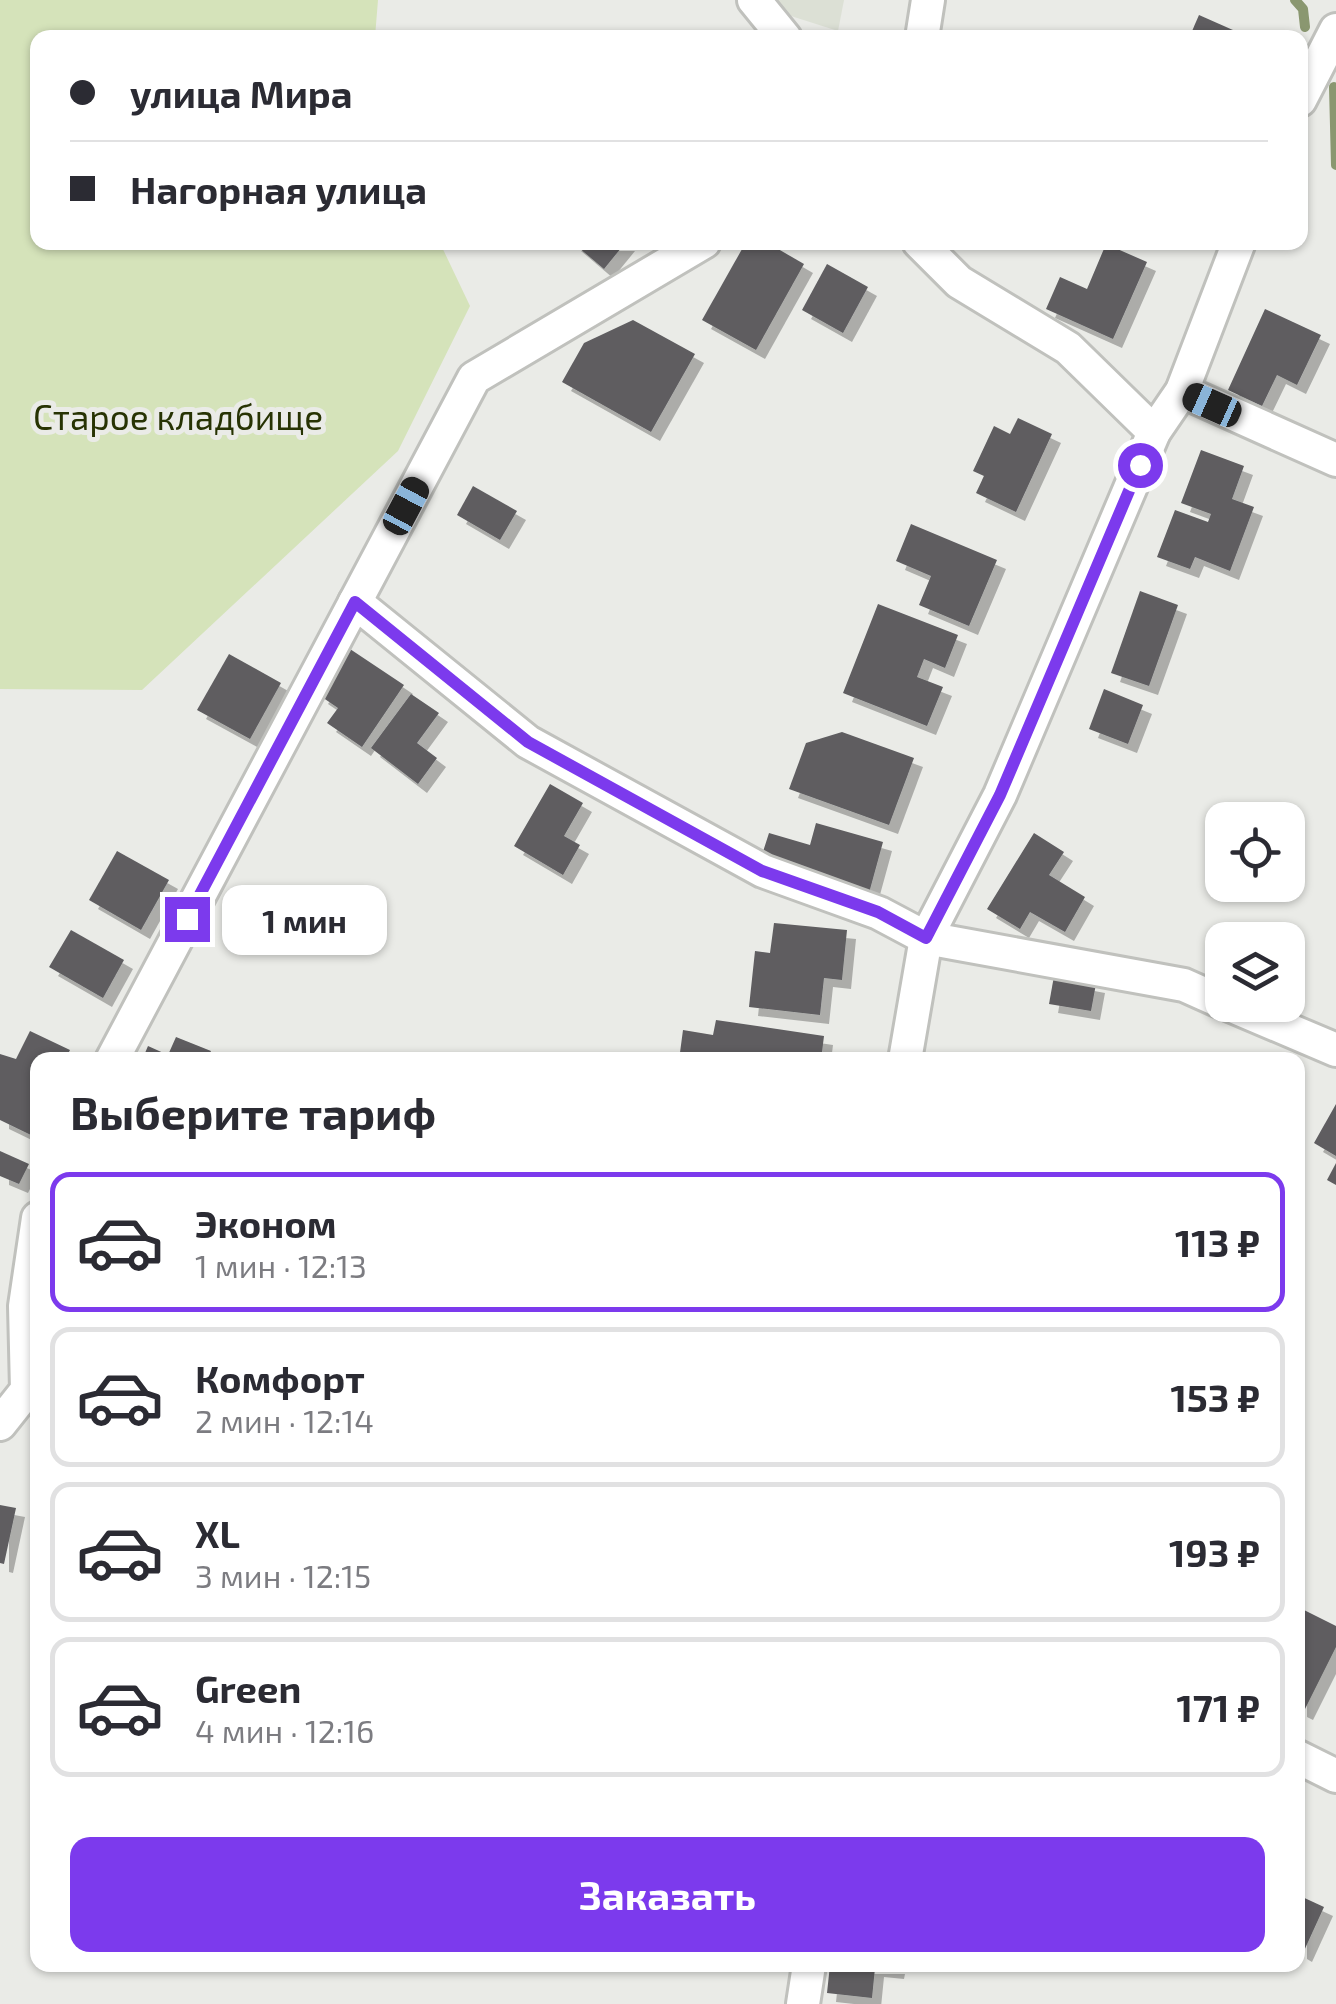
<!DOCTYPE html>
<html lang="ru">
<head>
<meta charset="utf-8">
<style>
  body { margin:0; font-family:"Exo 2",sans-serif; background:#f7f7f7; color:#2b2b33; height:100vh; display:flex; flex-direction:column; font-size:38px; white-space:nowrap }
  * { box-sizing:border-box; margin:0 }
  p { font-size:32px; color:#7c7c81 }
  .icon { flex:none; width:55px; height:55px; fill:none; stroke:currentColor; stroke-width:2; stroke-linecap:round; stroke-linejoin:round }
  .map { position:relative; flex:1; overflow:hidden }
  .drawer { position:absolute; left:30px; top:1052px; width:1275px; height:920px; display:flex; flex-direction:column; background:#fff; border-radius:20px; box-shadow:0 2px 8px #0004 }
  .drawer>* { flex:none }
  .hud { position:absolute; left:30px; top:30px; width:1278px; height:220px; border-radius:20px; box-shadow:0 2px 8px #0004; display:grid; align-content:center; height:220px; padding:0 40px; background:#fff }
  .tools { position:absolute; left:1205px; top:802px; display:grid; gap:20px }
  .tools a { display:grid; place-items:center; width:100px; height:100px; border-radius:20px; background:#fff; box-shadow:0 2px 8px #0004; font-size:50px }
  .end { position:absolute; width:45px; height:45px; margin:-22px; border:12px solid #7c3aed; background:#fff; box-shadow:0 0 0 5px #fff }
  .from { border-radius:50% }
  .bubble { position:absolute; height:70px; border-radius:20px; background:#fff; box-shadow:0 2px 8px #0004; font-size:32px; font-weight:700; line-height:70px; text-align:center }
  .car { position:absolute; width:30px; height:60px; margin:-30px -15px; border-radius:12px; box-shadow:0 0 8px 2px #0007; background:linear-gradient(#222 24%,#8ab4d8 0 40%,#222 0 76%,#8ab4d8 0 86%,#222 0) }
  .hud b { display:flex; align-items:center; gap:35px; height:95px; font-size:38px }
  .hud b+b { border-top:2px solid #e1e1e2 }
  .hud i { width:25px; height:25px; background:#2b2b33 }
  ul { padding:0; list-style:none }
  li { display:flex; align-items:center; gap:30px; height:140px; margin:0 20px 15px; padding:0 20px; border:5px solid #e1e1e2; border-radius:20px }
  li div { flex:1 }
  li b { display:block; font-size:38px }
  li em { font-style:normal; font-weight:700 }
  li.on { border-color:#7c3aed }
  li>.icon { width:90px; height:90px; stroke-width:1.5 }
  h2 { padding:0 40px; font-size:45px; line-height:120px }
  .primary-button { display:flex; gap:20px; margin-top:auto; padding:20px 40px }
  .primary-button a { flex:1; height:115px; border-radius:20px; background:#7c3aed; color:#fff; font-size:40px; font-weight:700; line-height:115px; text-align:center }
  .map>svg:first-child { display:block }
</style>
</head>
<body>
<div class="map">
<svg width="1336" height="2004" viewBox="0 0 1336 2004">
  <defs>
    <filter id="shadow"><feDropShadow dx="9" dy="9" stdDeviation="0" flood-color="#0004"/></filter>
  </defs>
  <rect width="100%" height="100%" fill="#eaebe7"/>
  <path fill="#dce0d5" d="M 741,0 L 844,0 L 838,31 Z"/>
  <path fill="#d5e3ba" d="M 0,0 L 378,0 L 375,37 L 38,38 L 38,242 L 440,243 L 470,306 L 398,451 L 142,690 L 0,689 Z"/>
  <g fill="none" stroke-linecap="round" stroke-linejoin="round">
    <g stroke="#8a9770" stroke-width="10">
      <path d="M 1295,0 L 1303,9 L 1305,27"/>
      <path d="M 1334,87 L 1336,165"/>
    </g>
  </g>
  <g fill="#5e5d60" filter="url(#shadow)">
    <path d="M 1199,15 L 1251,38 L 1189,38 Z"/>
    <path d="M 572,242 L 626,242 L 604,269 Z"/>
    <path d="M 746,242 L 766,242 L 804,264 L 756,350 L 702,320 Z"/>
    <path d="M 1106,244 L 1147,262 L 1113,339 L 1046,309 L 1060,277 L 1087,289 Z"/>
    <path d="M 827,264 L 868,287 L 843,333 L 802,310 Z"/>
    <path d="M 1265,309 L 1321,335 L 1297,385 L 1277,375 L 1262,406 L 1228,390 Z"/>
    <path d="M 633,320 L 695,354 L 651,432 L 562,382 L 584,343 Z"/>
    <path d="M 1018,418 L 1052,434 L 1016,512 L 976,493 L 984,476 L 973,471 L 994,426 L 1010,434 Z"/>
    <path d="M 1201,450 L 1244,466 L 1232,499 L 1254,507 L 1230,571 L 1195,557 L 1190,569 L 1157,557 L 1175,510 L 1208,522 L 1211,514 L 1181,503 Z"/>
    <path d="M 473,486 L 517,511 L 500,540 L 457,515 Z"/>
    <path d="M 911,524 L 997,560 L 969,626 L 919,605 L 931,576 L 896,561 Z"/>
    <path d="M 1140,591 L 1178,605 L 1149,686 L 1111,673 Z"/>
    <path d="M 878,604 L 958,635 L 945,668 L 924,659 L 917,677 L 943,687 L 927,726 L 843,693 Z"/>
    <path d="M 350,649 L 404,685 L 362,747 L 327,723 L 338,708 L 319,695 Z"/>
    <path d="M 229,654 L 281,683 L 250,739 L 197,710 Z"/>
    <path d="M 1104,689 L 1143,705 L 1128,744 L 1089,729 Z"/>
    <path d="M 411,694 L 439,713 L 417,743 L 437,758 L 418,784 L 371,748 Z"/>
    <path d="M 842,732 L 914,758 L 889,825 L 789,789 L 806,743 Z"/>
    <path d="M 550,784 L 583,803 L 564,836 L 580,845 L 563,875 L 514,846 Z"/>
    <path d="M 816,823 L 883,842 L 869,893 L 760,861 L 769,833 L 810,845 Z"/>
    <path d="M 1034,833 L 1064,852 L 1049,875 L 1085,897 L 1065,932 L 1030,912 L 1020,929 L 987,909 Z"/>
    <path d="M 117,851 L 169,880 L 141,930 L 89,900 Z"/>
    <path d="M 774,923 L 847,930 L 842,980 L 824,978 L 820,1015 L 749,1007 L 755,951 L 770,953 Z"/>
    <path d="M 71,930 L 124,960 L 103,998 L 49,967 Z"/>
    <path d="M 1054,976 L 1096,984 L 1091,1011 L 1049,1004 Z"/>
    <path d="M 716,1020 L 824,1036 L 821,1060 L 679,1060 L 683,1030 L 713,1035 Z"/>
    <path d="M 30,1031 L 70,1050 L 65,1060 L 38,1060 L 38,1087 L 32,1098 L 38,1101 L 38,1126 L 33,1136 L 0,1120 L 0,1054 L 16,1059 Z"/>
    <path d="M 176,1037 L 211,1051 L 207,1060 L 142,1060 L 148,1046 L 168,1055 Z"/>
    <path d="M 1336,1104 L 1336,1156 L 1314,1143 Z"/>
    <path d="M 0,1151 L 29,1164 L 19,1184 L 0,1176 Z"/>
    <path d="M 1336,1163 L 1336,1185 L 1327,1180 Z"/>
    <path d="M 0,1505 L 16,1508 L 4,1564 L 0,1563 Z"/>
    <path d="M 1298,1607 L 1336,1626 L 1336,1647 L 1304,1711 L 1298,1708 Z"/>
    <path d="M 1298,1895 L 1324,1907 L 1303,1953 L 1298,1950 Z"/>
    <path d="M 830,1965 L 896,1965 L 895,1970 L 875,1968 L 872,1998 L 827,1993 Z"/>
  </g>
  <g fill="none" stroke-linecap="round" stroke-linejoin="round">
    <defs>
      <g id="minor">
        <path d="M 754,0 L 785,38"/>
        <path d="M 922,38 L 928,0"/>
        <path d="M 1300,100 L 1336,30"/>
        <path d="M 919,242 L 959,282 L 1068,348 L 1154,432"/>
        <path d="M 1182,391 L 1336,460"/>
        <path d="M 355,602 L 528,742 L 763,871 L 879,913 L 926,938 L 1184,985 L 1222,1002"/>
        <path d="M 1230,1005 L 1336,1050"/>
        <path d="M 112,1060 L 474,378 L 704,242"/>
        <path d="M 905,1060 L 926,938 L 1000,795 L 1154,432 L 1182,391 L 1239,242"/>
        <path d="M 0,1424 L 27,1390 L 25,1306 L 38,1218"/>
        <path d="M 1298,1757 L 1336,1776"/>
        <path d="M 803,2004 L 809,1965"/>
      </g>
    </defs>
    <use href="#minor" stroke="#c0c1bd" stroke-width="38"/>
    <use href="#minor" stroke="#fff" stroke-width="32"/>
  </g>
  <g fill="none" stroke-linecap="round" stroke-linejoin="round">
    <path stroke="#7c3aed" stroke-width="12" d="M 187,919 L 355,602 L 528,742 L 762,871 L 878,912 L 926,938 L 1000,795 L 1140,465"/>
  </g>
  <g text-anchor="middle" stroke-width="10" stroke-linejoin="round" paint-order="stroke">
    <g font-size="35" fill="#273303" stroke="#eaebe7">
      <text x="178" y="430">Старое кладбище</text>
    </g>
  </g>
</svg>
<div class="tools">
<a><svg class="icon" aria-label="locate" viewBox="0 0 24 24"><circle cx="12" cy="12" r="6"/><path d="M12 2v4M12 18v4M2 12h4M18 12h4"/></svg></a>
<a><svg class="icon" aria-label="layers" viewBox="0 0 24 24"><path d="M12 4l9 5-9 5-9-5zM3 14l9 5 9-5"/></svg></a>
</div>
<i class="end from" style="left:1140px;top:465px"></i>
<i class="end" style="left:187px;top:919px"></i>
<div class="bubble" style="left:222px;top:885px;width:165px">1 мин</div>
<i class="car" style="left:1212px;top:405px;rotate:294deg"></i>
<i class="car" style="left:406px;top:506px;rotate:28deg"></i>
<div class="hud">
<b><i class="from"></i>улица Мира</b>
<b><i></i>Нагорная улица</b>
</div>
<section class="drawer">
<h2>Выберите тариф</h2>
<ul>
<li class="on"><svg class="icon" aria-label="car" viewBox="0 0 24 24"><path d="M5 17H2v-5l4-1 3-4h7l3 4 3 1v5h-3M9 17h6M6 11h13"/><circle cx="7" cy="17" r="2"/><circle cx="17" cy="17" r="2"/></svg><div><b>Эконом</b><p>1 мин · 12:13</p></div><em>113 ₽</em></li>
<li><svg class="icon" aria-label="car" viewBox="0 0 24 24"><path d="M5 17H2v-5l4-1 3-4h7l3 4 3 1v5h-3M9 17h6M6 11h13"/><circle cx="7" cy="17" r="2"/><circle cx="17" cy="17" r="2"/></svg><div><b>Комфорт</b><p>2 мин · 12:14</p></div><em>153 ₽</em></li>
<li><svg class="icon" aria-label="car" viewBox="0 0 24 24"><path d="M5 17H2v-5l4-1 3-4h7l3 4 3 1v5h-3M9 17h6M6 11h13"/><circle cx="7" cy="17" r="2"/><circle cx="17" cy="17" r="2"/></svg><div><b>XL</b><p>3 мин · 12:15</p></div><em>193 ₽</em></li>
<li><svg class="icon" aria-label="car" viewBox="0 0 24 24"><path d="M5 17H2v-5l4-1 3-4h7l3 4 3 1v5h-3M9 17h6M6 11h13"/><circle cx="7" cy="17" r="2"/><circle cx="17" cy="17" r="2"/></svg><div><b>Green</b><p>4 мин · 12:16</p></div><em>171 ₽</em></li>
</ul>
<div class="primary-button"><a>Заказать</a></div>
</section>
</div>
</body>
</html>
